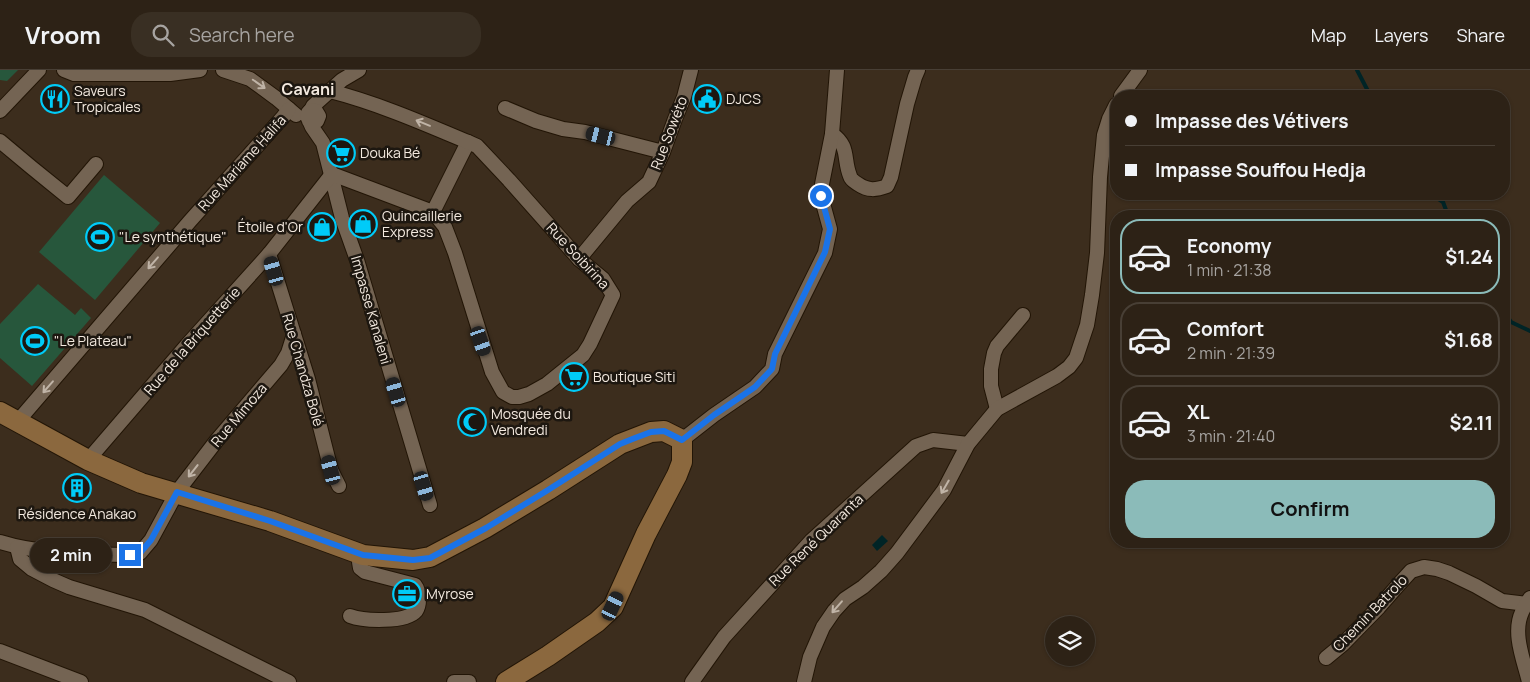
<!DOCTYPE html>
<html lang="en">
<head>
<meta charset="utf-8">
<style>
  body { margin:0; font-family:Manrope,sans-serif; background:#392f23; color:#f1f3f6; height:100vh; display:flex; flex-direction:column; font-size:19px; white-space:nowrap }
  * { box-sizing:border-box; margin:0 }
  p { font-size:16px; color:#a7a4a1 }
  .icon { flex:none; width:28px; height:28px; fill:none; stroke:currentColor; stroke-width:2; stroke-linecap:round; stroke-linejoin:round }
  .map { position:relative; flex:1; overflow:hidden }
  .side { position:absolute; left:1110px; top:140px; width:400px; height:338px; display:flex; flex-direction:column; background:#2d2216; border-radius:20px; box-shadow:0 1px 4px #0004,0 0 0 1px #483f35 }
  .side>* { flex:none }
  .banner { position:absolute; left:1110px; top:20px; width:400px; height:110px; border-radius:20px; box-shadow:0 1px 4px #0004,0 0 0 1px #483f35; display:grid; align-content:center; height:110px; padding:0 15px; background:#2d2216 }
  .fabs { position:absolute; left:1045px; top:546px; display:grid; gap:10px }
  .fabs a { display:grid; place-items:center; width:50px; height:50px; border-radius:50%; background:#2d2216; box-shadow:0 1px 4px #0004,0 0 0 1px #483f35; font-size:25px }
  .end { position:absolute; width:22px; height:22px; margin:-11px; border:6px solid #1a73e8; background:#fff; box-shadow:0 0 0 2px #fff }
  .from { border-radius:50% }
  .bubble { position:absolute; height:35px; border-radius:18px; background:#2d2216; box-shadow:0 1px 4px #0004,0 0 0 1px #483f35; font-size:16px; font-weight:700; line-height:35px; text-align:center }
  .car { position:absolute; width:15px; height:30px; margin:-15px -8px; border-radius:6px; box-shadow:0 0 4px 1px #0007; background:linear-gradient(#222 24%,#8ab4d8 0 40%,#222 0 76%,#8ab4d8 0 86%,#222 0) }
  .banner b { display:flex; align-items:center; gap:18px; height:48px; font-size:19px }
  .banner b+b { border-top:1px solid #483f35 }
  .banner i { width:12px; height:12px; background:#f1f3f6 }
  ul { padding:9px 0 0; list-style:none }
  li { display:flex; align-items:center; gap:15px; height:75px; margin:0 10px 8px; padding:0 5px; border:2px solid #483f35; border-radius:20px }
  li div { flex:1 }
  li b { display:block; font-size:19px }
  li em { font-style:normal; font-weight:700 }
  li.active { border-color:#8bbbb9 }
  li>.icon { width:45px; height:45px; stroke-width:1.5 }
  .cta { display:flex; gap:10px; margin-top:auto; padding:10px 15px }
  .cta a { flex:1; height:58px; border-radius:20px; background:#8bbbb9; color:#111; font-size:20px; font-weight:700; line-height:58px; text-align:center }
  header { display:flex; align-items:center; gap:30px; box-sizing:border-box; height:70px; padding:0 25px; background:#2d2216; border-bottom:1px solid #483f35 }
  header strong { font-size:24px }
  nav { display:flex; gap:28px; margin-inline-start:auto; font-size:18px }
  .search { width:350px; height:45px; background:#392f23; display:flex; align-items:center; gap:12px; box-sizing:border-box; padding:0 18px; border-radius:20px; color:#a7a4a1; font-size:19px }
  .map>svg:first-child { display:block }
</style>
</head>
<body>
<header>
<strong>Vroom</strong>
<div class="search"><svg class="icon" aria-label="search" viewBox="0 0 24 24"><circle cx="10" cy="10" r="6"/><path d="M15 15l6 6"/></svg>Search here</div>
<nav><a>Map</a><a>Layers</a><a>Share</a></nav>
</header>
<div class="map">
<svg width="1530" height="612" viewBox="0 0 1530 612">
  <rect width="100%" height="100%" fill="#3c2d1d"/>
  <g fill="#27573c">
    <path d="M 0,0 L 18,0 L 7,11 L 0,10 Z"/>
    <path d="M 104,105 L 160,153 L 95,230 L 39,182 Z"/>
    <path d="M 38,214 L 75,245 L 81,238 L 91,248 L 32,316 L 0,288 L 0,254 Z"/>
  </g>
  <path fill="#002426" d="M 882,465 L 888,471 L 877,481 L 872,475 Z"/>
  <g fill="none" stroke-linecap="round" stroke-linejoin="round">
    <g stroke="#002426" stroke-width="4">
      <path d="M 1357,0 L 1369,23 L 1372,26"/>
      <path d="M 1431,124 L 1443,132 L 1446,140 L 1453,146"/>
      <path d="M 1504,242 L 1511,252 L 1530,261"/>
    </g>
    <defs>
      <g id="minor">
        <path d="M 64,0 L 74,4 L 170,4 L 200,0"/>
        <path d="M 223,0 L 250,9 L 276,28 L 296,45"/>
        <path d="M 1121,26 L 1140,0"/>
        <path d="M 505,38 L 536,51 L 563,59 L 585,62 L 663,82"/>
        <path d="M 311,40 L 313,36 L 342,10 L 359,0"/>
        <path d="M 0,41 L 39,0"/>
        <path d="M 309,51 L 312,52 L 317,51 L 319,46 L 316,41 C 311,39 308,41 307,46 L 312,57 L 323,73 L 342,148 L 357,190 L 430,435"/>
        <path d="M 832,64 C 850,76 843,89 850,106 C 851,110 855,112 858,114 C 868,121 876,120 887,116 L 891,107 L 907,34 L 915,7 L 918,0"/>
        <path d="M 0,71 L 31,97 L 68,127 L 96,94"/>
        <path d="M 433,142 L 468,72"/>
        <path d="M 269,184 L 308,309 L 331,400 L 339,416"/>
        <path d="M 579,189 L 627,131 L 649,112 L 663,82 L 675,49 L 684,27 L 691,0"/>
        <path d="M 997,339 L 991,316 L 991,299 L 994,283 L 997,276 L 1023,245"/>
        <path d="M 18,351 L 190,151 L 283,47 L 289,39"/>
        <path d="M 682,370 L 714,345 L 755,317 L 772,299 L 775,284 L 825,183 L 830,159 L 821,126 L 822,114 L 832,64 L 837,0"/>
        <path d="M 88,390 L 187,275 L 269,184 L 332,104 L 433,142 L 445,157 L 455,183 L 492,302 L 503,322 L 512,327 L 519,327 L 529,324 L 547,314 L 583,285 L 590,274 L 613,225 L 603,209 L 579,189 L 509,110 L 477,76 L 468,72 C 423,53 377,33 330,21"/>
        <path d="M 0,472 C 42,485 87,484 130,485 L 140,483 L 151,470 L 177,422 L 217,370 L 281,295 L 288,283 L 294,264"/>
        <path d="M 17,477 L 20,489 L 32,499 L 53,510 L 69,517 L 145,540 L 289,612"/>
        <path d="M 350,546 C 363,551 406,553 416,541 C 418,538 419,534 419,530 C 419,524 418,519 415,515 L 365,502 L 360,498 L 359,492 L 363,485"/>
        <path d="M 0,581 L 81,612"/>
        <path d="M 1326,588 L 1343,574 L 1379,537 L 1400,513 L 1411,501 L 1424,497 L 1437,499 L 1449,503 L 1476,516 L 1502,531 L 1527,534"/>
        <path d="M 454,612 L 469,612"/>
        <path d="M 692,612 L 724,567 L 811,471 L 916,376 L 933,370 L 968,374"/>
        <path d="M 804,612 L 810,587 L 823,557 L 834,541 L 845,529 L 863,517 L 881,501 L 897,483 L 944,420 L 968,374 L 997,339 L 1057,306 L 1069,297 L 1076,288 L 1087,255 L 1092,225 L 1097,183 L 1100,107 L 1104,65 L 1109,49 L 1116,35"/>
        <path d="M 1529,612 C 1524,591 1512,563 1522,542 C 1524,537 1527,533 1530,528"/>
      </g>
      <path id="secondary" d="M 0,342 L 88,390 L 141,413 L 270,451 L 363,485 L 413,490 L 430,487 L 485,458 L 548,420 L 620,374 L 651,362 L 664,361 L 682,370 L 682,392 L 677,405 L 646,464 L 613,537 L 597,552 L 548,586 L 506,612"/>
    </defs>
    <use href="#minor" stroke="#221506" stroke-width="16"/>
    <use href="#secondary" stroke="#221506" stroke-width="22"/>
    <use href="#minor" stroke="#746453" stroke-width="14"/>
    <use href="#secondary" stroke="#8b683e" stroke-width="20"/>
  </g>
  <defs><path id="oneway-shaft" d="M-6 0H5M1.5-3L5.5 0L1.5 3" fill="none" stroke-width="1.6" stroke-linecap="round" stroke-linejoin="round" transform="scale(1.25)"/></defs>
  <g stroke="#c0b4a7">
    <use href="#oneway-shaft" transform="translate(259 14) rotate(35)"/>
    <use href="#oneway-shaft" transform="translate(423 53) rotate(-158)"/>
    <use href="#oneway-shaft" transform="translate(153 193) rotate(131)"/>
    <use href="#oneway-shaft" transform="translate(48 317) rotate(131)"/>
    <use href="#oneway-shaft" transform="translate(193 401) rotate(128)"/>
    <use href="#oneway-shaft" transform="translate(945 417) rotate(120)"/>
    <use href="#oneway-shaft" transform="translate(837 537) rotate(131)"/>
  </g>
  <g fill="none" stroke-linecap="round" stroke-linejoin="round">
    <path stroke="#1a73e8" stroke-width="6" d="M 130,485 L 140,483 L 151,470 L 177,422 L 270,451 L 363,485 L 413,490 L 430,488 L 486,458 L 548,420 L 620,374 L 635,368 L 651,362 L 664,361 L 682,370 L 714,345 L 755,317 L 772,299 L 775,284 L 825,182 L 830,159 L 821,126"/>
  </g>
  <defs>
    <symbol id="restaurant-ring" viewBox="-11 -11 22 22"><circle r="9.5" fill="#1d1710" stroke="#00cbf8" stroke-width="1.5"/><path d="M-5-6h1v4h1v-4h1v4h1v-4h1v5L-1.5 .5V6h-2V.5L-5-1ZM5-6V6H3V1.5H1.5Q1.5-4 5-6Z" fill="#00cbf8"/></symbol>
    <symbol id="civic-ring" viewBox="-11 -11 22 22"><circle r="9.5" fill="#1d1710" stroke="#00cbf8" stroke-width="1.5"/><path d="M-.6-6.5H3V-4.5H.6V-3L4-1V1h2V6H-6V1h2V-1L-.6-3ZM-1.2 2.5V6h2.4V2.5Z" fill="#00cbf8"/></symbol>
    <symbol id="supermarket-ring" viewBox="-11 -11 22 22"><circle r="9.5" fill="#1d1710" stroke="#00cbf8" stroke-width="1.5"/><path d="M-6-5.5h2.5l.6 2H6L4.5 2H-2.5L-4.4-4H-6ZM-1.5 3.2a1.3 1.3 0 1 0 .1 0ZM3 3.2a1.3 1.3 0 1 0 .1 0Z" fill="#00cbf8"/></symbol>
    <symbol id="shop-ring" viewBox="-11 -11 22 22"><circle r="9.5" fill="#1d1710" stroke="#00cbf8" stroke-width="1.5"/><path d="M-5-2.5h2.3a2.7 3.5 0 0 1 5.4 0H5L5.5 6h-11ZM-1.5-2.5h3a1.5 2.3 0 0 0-3 0Z" fill="#00cbf8"/></symbol>
    <symbol id="stadium-ring" viewBox="-11 -11 22 22"><circle r="9.5" fill="#1d1710" stroke="#00cbf8" stroke-width="1.5"/><path d="M0-5a6.5 5 0 1 0 0 10a6.5 5 0 1 0 0-10ZM-3.5-1.8h7v3.6h-7Z" fill="#00cbf8"/></symbol>
    <symbol id="mosque-ring" viewBox="-11 -11 22 22"><circle r="9.5" fill="#1d1710" stroke="#00cbf8" stroke-width="1.5"/><path d="M3.5-4.9A6 6 0 1 0 3.5 4.9A5 5 0 1 1 3.5-4.9Z" fill="#00cbf8"/></symbol>
    <symbol id="building-ring" viewBox="-11 -11 22 22"><circle r="9.5" fill="#1d1710" stroke="#00cbf8" stroke-width="1.5"/><path d="M-4-6H4V6H1V3H-1V6H-4ZM-2.5-4.3h1.7v1.8h-1.7ZM.8-4.3h1.7v1.8H.8ZM-2.5-1h1.7V.8h-1.7ZM.8-1h1.7V.8H.8Z" fill="#00cbf8"/></symbol>
    <symbol id="office-ring" viewBox="-11 -11 22 22"><circle r="9.5" fill="#1d1710" stroke="#00cbf8" stroke-width="1.5"/><path d="M-6-3h4V-5.5h4V-3h4V5H-6ZM-1-4.5V-3h2v-1.5ZM-6 0V1H6V0Z" fill="#00cbf8"/></symbol>
  </defs>
  <g fill-rule="evenodd">
    <use href="#restaurant-ring" x="39" y="13" width="32" height="32"/>
    <use href="#civic-ring" x="691" y="13" width="32" height="32"/>
    <use href="#supermarket-ring" x="325" y="67" width="32" height="32"/>
    <use href="#shop-ring" x="347" y="138" width="32" height="32"/>
    <use href="#shop-ring" x="306" y="141" width="32" height="32"/>
    <use href="#stadium-ring" x="84" y="151" width="32" height="32"/>
    <use href="#stadium-ring" x="19" y="255" width="32" height="32"/>
    <use href="#supermarket-ring" x="558" y="291" width="32" height="32"/>
    <use href="#mosque-ring" x="456" y="336" width="32" height="32"/>
    <use href="#building-ring" x="61" y="402" width="32" height="32"/>
    <use href="#office-ring" x="391" y="508" width="32" height="32"/>
  </g>
  <g text-anchor="middle" stroke-width="5" stroke-linejoin="round" paint-order="stroke">
    <g font-size="14" fill="#f3e9df" stroke="#1d1710" text-anchor="start">
      <text x="74" y="26">Saveurs<tspan x="74" dy="16">Tropicales</tspan></text>
      <text x="726" y="34">DJCS</text>
      <text x="360" y="88">Douka Bé</text>
      <text x="382" y="151">Quincaillerie<tspan x="382" dy="16">Express</tspan></text>
      <text x="303" y="162" text-anchor="end">Étoile d'Or</text>
      <text x="119" y="172">"Le synthétique"</text>
      <text x="54" y="276">"Le Plateau"</text>
      <text x="593" y="312">Boutique Siti</text>
      <text x="491" y="349">Mosquée du<tspan x="491" dy="16">Vendredi</tspan></text>
      <text x="77" y="449" text-anchor="middle">Résidence Anakao</text>
      <text x="426" y="529">Myrose</text>
    </g>
    <g font-size="14" fill="#f3e9df" stroke="#1d1710">
      <text transform="translate(669 63) rotate(-69)" y="5">Rue Sowéto</text>
      <text transform="translate(242 93) rotate(-48)" y="5">Rue Mariame Halifa</text>
      <text transform="translate(578 186) rotate(47)" y="5">Rue Soibirina</text>
      <text transform="translate(371 240) rotate(74)" y="5">Impasse Kanaleni</text>
      <text transform="translate(192 271) rotate(-49)" y="5">Rue de la Briquetterie</text>
      <text transform="translate(303 300) rotate(74)" y="5">Rue Chandza Bolé</text>
      <text transform="translate(239 345) rotate(-50)" y="5">Rue Mimoza</text>
      <text transform="translate(816 470) rotate(-44)" y="5">Rue René Quaranta</text>
      <text transform="translate(1370 543) rotate(-46)" y="5">Chemin Batrolo</text>
    </g>
    <g font-size="16" font-weight="bold" fill="#f3e9df" stroke="#1d1710">
      <text x="308" y="25">Cavani</text>
    </g>
  </g>
</svg>
<div class="fabs">
<a><svg class="icon" aria-label="layers" viewBox="0 0 24 24"><path d="M12 4l9 5-9 5-9-5zM3 14l9 5 9-5"/></svg></a>
</div>
<i class="end from" style="left:821px;top:126px"></i>
<i class="end" style="left:130px;top:485px"></i>
<div class="bubble" style="left:30px;top:468px;width:82px">2 min</div>
<i class="car" style="left:601px;top:66px;rotate:284deg"></i>
<i class="car" style="left:274px;top:201px;rotate:344deg"></i>
<i class="car" style="left:481px;top:271px;rotate:161deg"></i>
<i class="car" style="left:396px;top:322px;rotate:343deg"></i>
<i class="car" style="left:331px;top:400px;rotate:345deg"></i>
<i class="car" style="left:424px;top:416px;rotate:163deg"></i>
<i class="car" style="left:613px;top:536px;rotate:25deg"></i>
<div class="banner">
<b><i class="from"></i>Impasse des Vétivers</b>
<b><i></i>Impasse Souffou Hedja</b>
</div>
<section class="side">
<ul>
<li class="active"><svg class="icon" aria-label="car" viewBox="0 0 24 24"><path d="M5 17H2v-5l4-1 3-4h7l3 4 3 1v5h-3M9 17h6M6 11h13"/><circle cx="7" cy="17" r="2"/><circle cx="17" cy="17" r="2"/></svg><div><b>Economy</b><p>1 min · 21:38</p></div><em>$1.24</em></li>
<li><svg class="icon" aria-label="car" viewBox="0 0 24 24"><path d="M5 17H2v-5l4-1 3-4h7l3 4 3 1v5h-3M9 17h6M6 11h13"/><circle cx="7" cy="17" r="2"/><circle cx="17" cy="17" r="2"/></svg><div><b>Comfort</b><p>2 min · 21:39</p></div><em>$1.68</em></li>
<li><svg class="icon" aria-label="car" viewBox="0 0 24 24"><path d="M5 17H2v-5l4-1 3-4h7l3 4 3 1v5h-3M9 17h6M6 11h13"/><circle cx="7" cy="17" r="2"/><circle cx="17" cy="17" r="2"/></svg><div><b>XL</b><p>3 min · 21:40</p></div><em>$2.11</em></li>
</ul>
<div class="cta"><a>Confirm</a></div>
</section>
</div>
</body>
</html>
